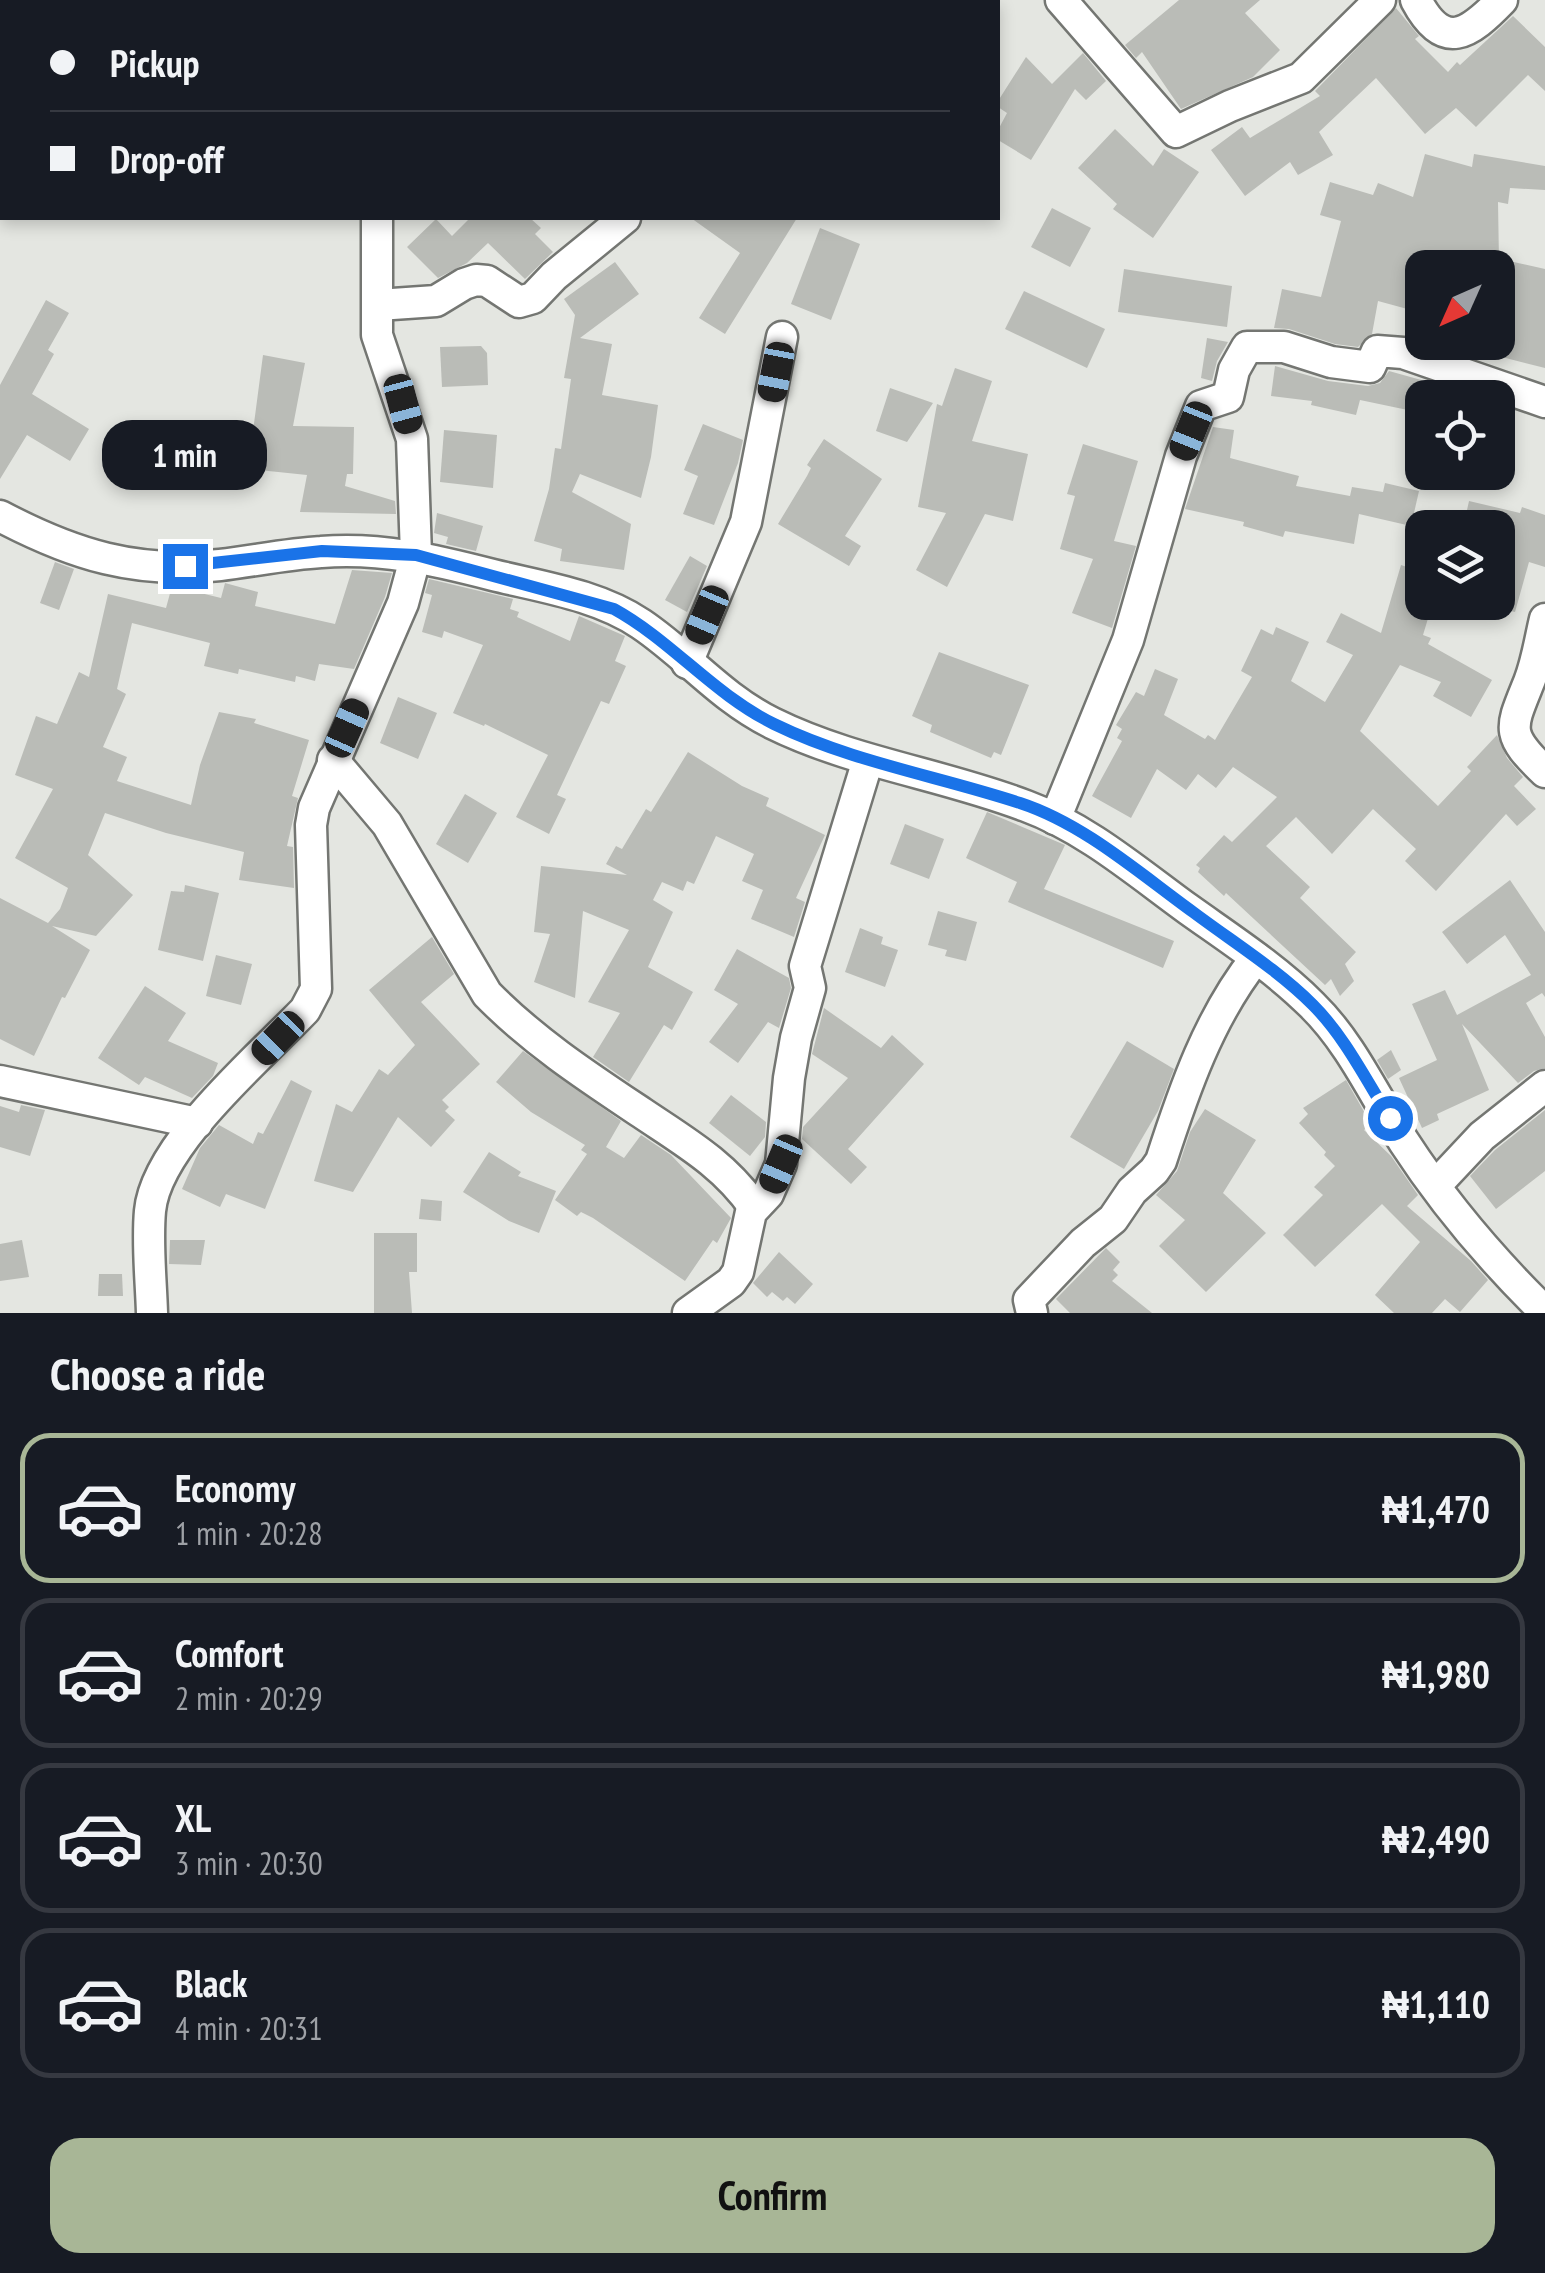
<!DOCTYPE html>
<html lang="en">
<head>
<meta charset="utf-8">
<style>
  body { margin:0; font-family:"PT Sans Narrow",sans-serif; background:#242831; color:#f1f3f6; height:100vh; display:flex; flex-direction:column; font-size:38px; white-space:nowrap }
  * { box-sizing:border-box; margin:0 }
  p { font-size:32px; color:#9ea1a6 }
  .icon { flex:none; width:55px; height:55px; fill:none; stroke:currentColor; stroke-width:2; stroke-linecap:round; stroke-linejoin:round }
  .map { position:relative; height:1313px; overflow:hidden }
  .side { display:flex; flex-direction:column; background:#171b24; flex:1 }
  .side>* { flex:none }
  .top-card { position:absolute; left:0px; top:0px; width:1000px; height:220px; box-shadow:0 5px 15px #0003; display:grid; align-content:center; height:220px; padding:0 50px; background:#171b24 }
  .needle { width:65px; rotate:225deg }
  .buttons { position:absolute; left:1405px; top:250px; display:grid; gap:20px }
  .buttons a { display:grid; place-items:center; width:110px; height:110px; border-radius:20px; background:#171b24; box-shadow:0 5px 15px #0003; font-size:50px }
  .end { position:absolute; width:45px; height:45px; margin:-22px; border:12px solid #1a73e8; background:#fff; box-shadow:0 0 0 5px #fff }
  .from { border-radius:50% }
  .bubble { position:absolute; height:70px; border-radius:30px; background:#171b24; box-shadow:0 5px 15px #0003; font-size:32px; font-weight:700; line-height:70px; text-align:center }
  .car { position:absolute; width:30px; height:60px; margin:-30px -15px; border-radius:12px; box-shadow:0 0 8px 2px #0007; background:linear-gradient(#222 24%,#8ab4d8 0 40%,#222 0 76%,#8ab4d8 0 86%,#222 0) }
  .top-card b { display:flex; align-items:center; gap:35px; height:95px; font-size:38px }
  .top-card b+b { border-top:2px solid #363941 }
  .top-card i { width:25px; height:25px; background:#f1f3f6 }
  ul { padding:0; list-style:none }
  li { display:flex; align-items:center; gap:30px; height:150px; margin:0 20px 15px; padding:0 30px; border:5px solid #363941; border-radius:30px }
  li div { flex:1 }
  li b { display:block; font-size:38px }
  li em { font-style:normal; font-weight:700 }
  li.active { border-color:#a8b696 }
  li>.icon { width:90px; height:90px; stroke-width:1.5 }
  h2 { padding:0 50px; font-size:45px; line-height:120px }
  .cta { display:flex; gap:20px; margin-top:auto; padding:20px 50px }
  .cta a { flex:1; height:115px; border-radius:30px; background:#a8b696; color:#111; font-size:40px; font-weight:700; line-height:115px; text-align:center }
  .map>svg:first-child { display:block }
</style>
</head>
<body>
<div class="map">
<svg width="1545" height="1313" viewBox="0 0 1545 1313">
  <rect width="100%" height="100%" fill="#e4e6e1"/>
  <g fill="#babcb7">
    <path d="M 1179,0 L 1260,0 L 1245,13 L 1280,50 L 1253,77 L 1181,109 L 1142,52 L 1136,58 L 1125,45 Z"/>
    <path d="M 1396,8 L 1419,36 L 1415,39 L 1448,72 L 1457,62 L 1460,65 L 1513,16 L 1545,47 L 1545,91 L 1528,75 L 1476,127 L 1456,108 L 1425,134 L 1376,78 L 1319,132 L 1333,155 L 1298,175 L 1290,162 L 1245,196 L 1211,150 L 1242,127 L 1250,138 L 1320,96 L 1315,91 Z"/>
    <path d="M 1083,53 L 1106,81 L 1086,100 L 1075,89 L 1031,160 L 998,140 L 998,130 L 1007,113 L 998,107 L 998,101 L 1026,57 L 1052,84 Z"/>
    <path d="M 1115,129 L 1153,166 L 1164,149 L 1199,172 L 1153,238 L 1113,209 L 1117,204 L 1078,168 Z"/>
    <path d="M 1425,154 L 1472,167 L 1474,154 L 1545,166 L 1545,190 L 1510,188 L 1508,204 L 1498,202 L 1499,261 L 1453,262 L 1451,268 L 1422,268 L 1422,313 L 1378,301 L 1372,334 L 1358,347 L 1335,344 L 1289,329 L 1274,328 L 1282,289 L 1321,297 L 1341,221 L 1320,215 L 1330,182 L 1373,195 L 1378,183 L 1413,197 Z"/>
    <path d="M 1052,208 L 1091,228 L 1070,267 L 1031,247 Z"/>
    <path d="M 470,218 L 530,218 L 541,228 L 535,234 L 553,252 L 525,279 L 488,243 L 467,263 L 438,278 L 407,247 L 436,219 L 452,236 Z"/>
    <path d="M 691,218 L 797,218 L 725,334 L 699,318 L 740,253 Z"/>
    <path d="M 820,228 L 860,244 L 831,320 L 791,304 Z"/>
    <path d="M 1509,261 L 1545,269 L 1545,368 L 1498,356 L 1498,316 Z"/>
    <path d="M 615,262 L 639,294 L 580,338 L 612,344 L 602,395 L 658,405 L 651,457 L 641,498 L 580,474 L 572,492 L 631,524 L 624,570 L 560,561 L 562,549 L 534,541 L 549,489 L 555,448 L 561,449 L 571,379 L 564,378 L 575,315 L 564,299 Z"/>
    <path d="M 1124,269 L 1232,286 L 1227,327 L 1118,312 Z"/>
    <path d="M 1024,291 L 1105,329 L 1087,368 L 1005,329 Z"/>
    <path d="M 46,300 L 69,313 L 48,350 L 54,354 L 32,394 L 89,429 L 70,461 L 27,435 L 0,479 L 0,385 Z"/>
    <path d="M 1207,338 L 1228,342 L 1217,361 L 1212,381 L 1201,378 Z"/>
    <path d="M 481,346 L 487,353 L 488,385 L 442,387 L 440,347 Z"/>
    <path d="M 263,355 L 305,363 L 293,426 L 354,427 L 353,474 L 347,474 L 345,486 L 395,501 L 396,514 L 300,512 L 307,475 L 248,469 Z"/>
    <path d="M 1275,366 L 1328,381 L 1368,386 L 1380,383 L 1389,371 L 1432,383 L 1429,398 L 1422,398 L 1422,413 L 1360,400 L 1356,415 L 1311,405 L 1312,401 L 1271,396 Z"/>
    <path d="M 955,368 L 992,381 L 972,441 L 1028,454 L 1013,521 L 985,514 L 947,587 L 916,570 L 946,513 L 918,507 L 937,404 L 942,406 Z"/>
    <path d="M 890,388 L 933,403 L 907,442 L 876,431 Z"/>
    <path d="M 703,424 L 743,440 L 738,463 L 714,525 L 683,514 L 698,476 L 684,470 Z"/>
    <path d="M 1213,427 L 1234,430 L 1230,458 L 1299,476 L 1296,486 L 1350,496 L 1352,487 L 1383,492 L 1385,483 L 1419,491 L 1411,526 L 1359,514 L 1354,544 L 1285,531 L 1283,537 L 1243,526 L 1244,522 L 1185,509 Z"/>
    <path d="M 444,430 L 497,435 L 493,488 L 440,482 Z"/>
    <path d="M 824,439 L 882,479 L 845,536 L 861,546 L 849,566 L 778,524 L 807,476 L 811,468 L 807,465 Z"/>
    <path d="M 1083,444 L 1138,461 L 1114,541 L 1136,546 L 1112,628 L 1072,613 L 1093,559 L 1060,549 L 1075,496 L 1067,494 Z"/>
    <path d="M 1469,501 L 1520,513 L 1522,507 L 1545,515 L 1545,567 L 1529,562 L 1515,612 L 1498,608 L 1498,528 L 1463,528 Z"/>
    <path d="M 437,513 L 483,526 L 476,551 L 446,544 L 448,537 L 434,533 Z"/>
    <path d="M 690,556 L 707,566 L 687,612 L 665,600 Z"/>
    <path d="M 55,562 L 74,569 L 59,610 L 40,603 Z"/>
    <path d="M 1401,565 L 1422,572 L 1422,602 L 1433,602 L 1423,635 L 1431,638 L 1428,644 L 1492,680 L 1471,717 L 1433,696 L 1441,682 L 1400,665 L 1360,731 L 1438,806 L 1471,771 L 1467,767 L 1497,735 L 1507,758 L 1523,777 L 1514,786 L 1536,809 L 1517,826 L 1506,814 L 1436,891 L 1405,861 L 1416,849 L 1373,809 L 1332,854 L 1296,817 L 1266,846 L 1310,887 L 1300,898 L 1356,952 L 1345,964 L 1354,981 L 1340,996 L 1331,979 L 1325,985 L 1226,893 L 1224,896 L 1198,872 L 1200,868 L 1196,865 L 1224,835 L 1232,842 L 1277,797 L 1233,767 L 1216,788 L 1198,774 L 1186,790 L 1157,769 L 1131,818 L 1092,796 L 1122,741 L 1117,738 L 1122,729 L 1116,725 L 1136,692 L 1144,696 L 1155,669 L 1178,679 L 1164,715 L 1205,739 L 1208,735 L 1215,740 L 1252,677 L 1241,671 L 1261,629 L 1273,635 L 1276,627 L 1309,642 L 1291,681 L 1325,702 L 1353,655 L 1326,642 L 1341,613 L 1381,633 Z"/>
    <path d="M 352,570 L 392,573 L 385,597 L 354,669 L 319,664 L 315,681 L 296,676 L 295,682 L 239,669 L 238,674 L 204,666 L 210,643 L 132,623 L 117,689 L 126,694 L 103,747 L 127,757 L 117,781 L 191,805 L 200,765 L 219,712 L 256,719 L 254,723 L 309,740 L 292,796 L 298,798 L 287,846 L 293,847 L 294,888 L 239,880 L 244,852 L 166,833 L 105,813 L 88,855 L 133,895 L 96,936 L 52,926 L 90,950 L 65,998 L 62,997 L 34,1056 L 0,1039 L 0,898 L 48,923 L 60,909 L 68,888 L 15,858 L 53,789 L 15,775 L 36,716 L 57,724 L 79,672 L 89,677 L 108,594 L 166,608 L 172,586 L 221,598 L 225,583 L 258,592 L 255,606 L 335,624 Z"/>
    <path d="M 429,579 L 513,599 L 510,609 L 519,612 L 517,617 L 570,641 L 579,616 L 625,636 L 615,661 L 626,666 L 609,704 L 601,701 L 557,795 L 566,799 L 549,834 L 516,817 L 548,755 L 485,724 L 484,726 L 453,713 L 483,645 L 444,631 L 442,638 L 422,632 L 432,595 L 425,593 Z"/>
    <path d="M 939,652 L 1029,685 L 1001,755 L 994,752 L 991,758 L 930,732 L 932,725 L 912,716 Z"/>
    <path d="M 398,697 L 437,713 L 418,759 L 380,743 Z"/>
    <path d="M 688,752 L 742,786 L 769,798 L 766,806 L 825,835 L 796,898 L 805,902 L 794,937 L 751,919 L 763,890 L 742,881 L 754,854 L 716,836 L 694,884 L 687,881 L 683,891 L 662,882 L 653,900 L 673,912 L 648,967 L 693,992 L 672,1030 L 664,1025 L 629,1082 L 593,1057 L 620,1013 L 588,1002 L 629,930 L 583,911 L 575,998 L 534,982 L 550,934 L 534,932 L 541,866 L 627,875 L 606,864 L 616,846 L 622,849 L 646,809 L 651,812 Z"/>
    <path d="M 465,794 L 497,813 L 468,863 L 436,844 Z"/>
    <path d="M 987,812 L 1065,845 L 1044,889 L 1174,941 L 1163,968 L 1008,902 L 1017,882 L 966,858 Z"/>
    <path d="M 905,824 L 944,839 L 929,879 L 890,864 Z"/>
    <path d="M 1510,880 L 1545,932 L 1545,997 L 1542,993 L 1526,1003 L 1545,1037 L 1545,1068 L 1534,1071 L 1518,1083 L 1462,1024 L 1489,1090 L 1437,1114 L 1439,1120 L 1422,1128 L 1399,1078 L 1437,1060 L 1412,1004 L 1445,990 L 1457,1015 L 1531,975 L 1505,935 L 1467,964 L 1442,932 Z"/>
    <path d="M 185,885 L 219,893 L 203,961 L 158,950 L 171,891 L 184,892 Z"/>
    <path d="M 938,911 L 977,922 L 966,961 L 945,956 L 947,950 L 928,945 Z"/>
    <path d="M 860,928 L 883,937 L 881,944 L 898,950 L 885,987 L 845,972 Z"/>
    <path d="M 432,937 L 454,974 L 421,1002 L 480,1064 L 442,1100 L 449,1107 L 445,1111 L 455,1120 L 431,1147 L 398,1117 L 353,1192 L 314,1181 L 336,1104 L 352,1112 L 379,1069 L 388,1075 L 415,1045 L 369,990 Z"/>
    <path d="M 737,949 L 789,978 L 791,988 L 779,1028 L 768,1022 L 738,1063 L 709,1042 L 738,1004 L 714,990 Z"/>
    <path d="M 216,955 L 252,964 L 241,1005 L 206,996 Z"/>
    <path d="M 145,986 L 186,1013 L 168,1041 L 218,1063 L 213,1076 L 192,1098 L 145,1077 L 139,1085 L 98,1058 Z"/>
    <path d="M 824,1008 L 881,1048 L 892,1035 L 924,1064 L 848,1149 L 867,1167 L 851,1184 L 802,1139 L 803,1127 L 848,1078 L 812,1054 Z"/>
    <path d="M 1127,1041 L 1174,1069 L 1158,1111 L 1124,1169 L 1070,1137 Z"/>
    <path d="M 1391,1050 L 1401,1070 L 1388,1079 L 1377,1060 Z"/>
    <path d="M 523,1051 L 621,1121 L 606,1147 L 624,1158 L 641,1135 L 671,1155 L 731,1218 L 717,1243 L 713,1240 L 685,1281 L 593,1218 L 581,1212 L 577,1216 L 555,1200 L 587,1154 L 581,1150 L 585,1145 L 531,1112 L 496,1082 Z"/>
    <path d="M 291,1080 L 312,1091 L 265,1209 L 226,1194 L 220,1207 L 182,1189 L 200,1148 L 219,1125 L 253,1144 L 258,1132 L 263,1134 Z"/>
    <path d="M 1346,1080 L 1371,1124 L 1364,1130 L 1391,1156 L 1418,1195 L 1407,1206 L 1471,1261 L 1488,1280 L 1460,1312 L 1445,1299 L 1432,1313 L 1394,1313 L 1375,1295 L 1420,1242 L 1382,1204 L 1315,1267 L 1283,1235 L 1323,1195 L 1314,1187 L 1335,1166 L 1324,1155 L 1326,1152 L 1299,1123 L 1308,1114 L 1303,1108 Z"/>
    <path d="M 731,1095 L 766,1122 L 765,1137 L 750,1156 L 709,1123 Z"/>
    <path d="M 21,1105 L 45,1110 L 30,1156 L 0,1147 L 0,1106 L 19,1112 Z"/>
    <path d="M 1205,1109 L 1256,1140 L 1223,1193 L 1266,1233 L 1206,1292 L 1159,1246 L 1185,1220 L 1156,1195 L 1177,1171 L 1190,1132 Z"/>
    <path d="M 1545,1110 L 1545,1171 L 1496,1209 L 1470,1176 L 1495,1150 Z"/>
    <path d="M 489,1152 L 521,1172 L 518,1176 L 556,1191 L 539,1233 L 509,1221 L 463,1192 Z"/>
    <path d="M 421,1199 L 442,1201 L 441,1221 L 419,1219 Z"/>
    <path d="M 374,1233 L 417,1233 L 417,1272 L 409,1272 L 412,1313 L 374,1313 Z"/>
    <path d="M 22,1240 L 29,1277 L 0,1281 L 0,1244 Z"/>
    <path d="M 170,1240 L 205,1240 L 201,1265 L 169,1264 Z"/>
    <path d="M 1106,1248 L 1120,1262 L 1113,1270 L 1118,1275 L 1112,1281 L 1152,1313 L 1070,1313 L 1056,1299 Z"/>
    <path d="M 779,1252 L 813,1284 L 795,1304 L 787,1297 L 783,1301 L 772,1292 L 767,1297 L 753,1283 Z"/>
    <path d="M 99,1274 L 122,1274 L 123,1296 L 98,1296 Z"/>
  </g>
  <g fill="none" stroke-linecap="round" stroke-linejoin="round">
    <defs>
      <g id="minor">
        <path d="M 247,0 L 248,2"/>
        <path d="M 671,0 L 673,2"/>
        <path d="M 1061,0 L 1176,132 L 1230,106 L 1301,78 L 1380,0"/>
        <path d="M 1416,0 C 1444,53 1469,34 1502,0"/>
        <path d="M 460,2 L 462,0"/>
        <path d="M 378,305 L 436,301 L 464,284 L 476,280 L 487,281 L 519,302 L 533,298 L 554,276 L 625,218"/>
        <path d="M 0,516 C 74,555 136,574 220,565 C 254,561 287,554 321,552 C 380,547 435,560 493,575 C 542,587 598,595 641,624 C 687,655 720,697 772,723 C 853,763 943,774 1026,806 C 1086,828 1137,872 1188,909 C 1230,939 1275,968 1312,1005 C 1351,1043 1375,1097 1404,1142 C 1443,1202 1494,1262 1545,1312"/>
        <path d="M 1545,619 C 1540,640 1537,662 1529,682 C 1510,729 1505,734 1545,772"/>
        <path d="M 687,663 L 746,522 L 782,337"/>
        <path d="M 333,760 L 387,824 L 487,994 C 533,1041 588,1077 642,1113 C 685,1142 724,1164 754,1207"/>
        <path d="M 1055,819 L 1128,640 L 1181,456 L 1201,406 L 1228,397 L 1234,370 L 1247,347 L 1284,347 L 1331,362 L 1370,367 L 1377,351 L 1403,353 L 1545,402"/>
        <path d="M 0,1081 L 197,1123"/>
        <path d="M 1436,1185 L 1482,1136 L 1545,1086"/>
        <path d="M 152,1313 C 151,1280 147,1244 150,1211 C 156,1145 259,1058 305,1010 L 316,989 L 311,825 L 314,808 L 403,603 L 416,555 L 412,439 L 377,335 L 377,218"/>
        <path d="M 688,1313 L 731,1282 L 738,1272 L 751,1212 L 768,1194 L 781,1164 L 789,1078 L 796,1038 L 810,988 L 805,966 L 868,760"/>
        <path d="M 1032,1313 L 1029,1300 L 1083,1243 L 1113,1219 L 1132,1191 L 1154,1171 L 1161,1161 C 1184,1090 1209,1017 1256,958"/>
      </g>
    </defs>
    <use href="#minor" stroke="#747672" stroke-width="35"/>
    <use href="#minor" stroke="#fff" stroke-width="30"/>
  </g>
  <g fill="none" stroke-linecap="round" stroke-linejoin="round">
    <path stroke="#1a73e8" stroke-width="12" d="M 185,566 L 322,551 L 416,555 L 614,609 C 672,641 713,694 774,724 C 852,762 938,776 1020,803 C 1084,824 1139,873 1193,912 C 1233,942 1278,970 1313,1005 C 1345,1037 1366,1080 1390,1118"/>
  </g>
</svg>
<div class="buttons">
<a><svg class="needle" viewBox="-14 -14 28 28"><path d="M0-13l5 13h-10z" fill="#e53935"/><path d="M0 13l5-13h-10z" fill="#9ea1a6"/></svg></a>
<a><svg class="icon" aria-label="locate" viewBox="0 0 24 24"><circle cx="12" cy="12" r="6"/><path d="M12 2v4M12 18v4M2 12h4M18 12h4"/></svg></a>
<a><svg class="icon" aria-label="layers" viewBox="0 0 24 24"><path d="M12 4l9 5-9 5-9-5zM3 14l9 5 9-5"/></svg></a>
</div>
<i class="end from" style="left:1390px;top:1118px"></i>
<i class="end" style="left:185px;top:566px"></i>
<div class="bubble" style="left:102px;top:420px;width:165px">1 min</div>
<i class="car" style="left:776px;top:372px;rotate:191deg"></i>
<i class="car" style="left:403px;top:404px;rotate:165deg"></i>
<i class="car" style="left:1191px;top:431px;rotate:202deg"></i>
<i class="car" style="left:707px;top:615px;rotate:203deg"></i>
<i class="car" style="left:347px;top:728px;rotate:24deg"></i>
<i class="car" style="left:278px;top:1038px;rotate:224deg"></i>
<i class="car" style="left:781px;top:1164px;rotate:203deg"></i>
<div class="top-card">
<b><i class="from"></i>Pickup</b>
<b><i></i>Drop-off</b>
</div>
</div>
<section class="side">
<h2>Choose a ride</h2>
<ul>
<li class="active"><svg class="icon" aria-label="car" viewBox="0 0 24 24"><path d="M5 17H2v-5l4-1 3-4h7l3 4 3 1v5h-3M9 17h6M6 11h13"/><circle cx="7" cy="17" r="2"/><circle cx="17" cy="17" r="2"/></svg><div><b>Economy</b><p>1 min · 20:28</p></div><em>₦1,470</em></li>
<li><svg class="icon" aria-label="car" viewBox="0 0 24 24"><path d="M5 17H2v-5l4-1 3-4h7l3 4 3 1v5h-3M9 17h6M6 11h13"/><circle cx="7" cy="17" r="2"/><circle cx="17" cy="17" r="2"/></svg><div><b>Comfort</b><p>2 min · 20:29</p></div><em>₦1,980</em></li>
<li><svg class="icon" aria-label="car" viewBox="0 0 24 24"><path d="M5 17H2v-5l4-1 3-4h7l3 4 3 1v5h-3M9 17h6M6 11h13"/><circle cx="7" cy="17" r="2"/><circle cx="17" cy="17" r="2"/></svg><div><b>XL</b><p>3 min · 20:30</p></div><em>₦2,490</em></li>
<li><svg class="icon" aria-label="car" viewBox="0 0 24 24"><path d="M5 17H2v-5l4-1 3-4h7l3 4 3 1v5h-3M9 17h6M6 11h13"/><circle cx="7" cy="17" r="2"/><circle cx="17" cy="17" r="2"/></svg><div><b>Black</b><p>4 min · 20:31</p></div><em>₦1,110</em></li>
</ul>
<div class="cta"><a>Confirm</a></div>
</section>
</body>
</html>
